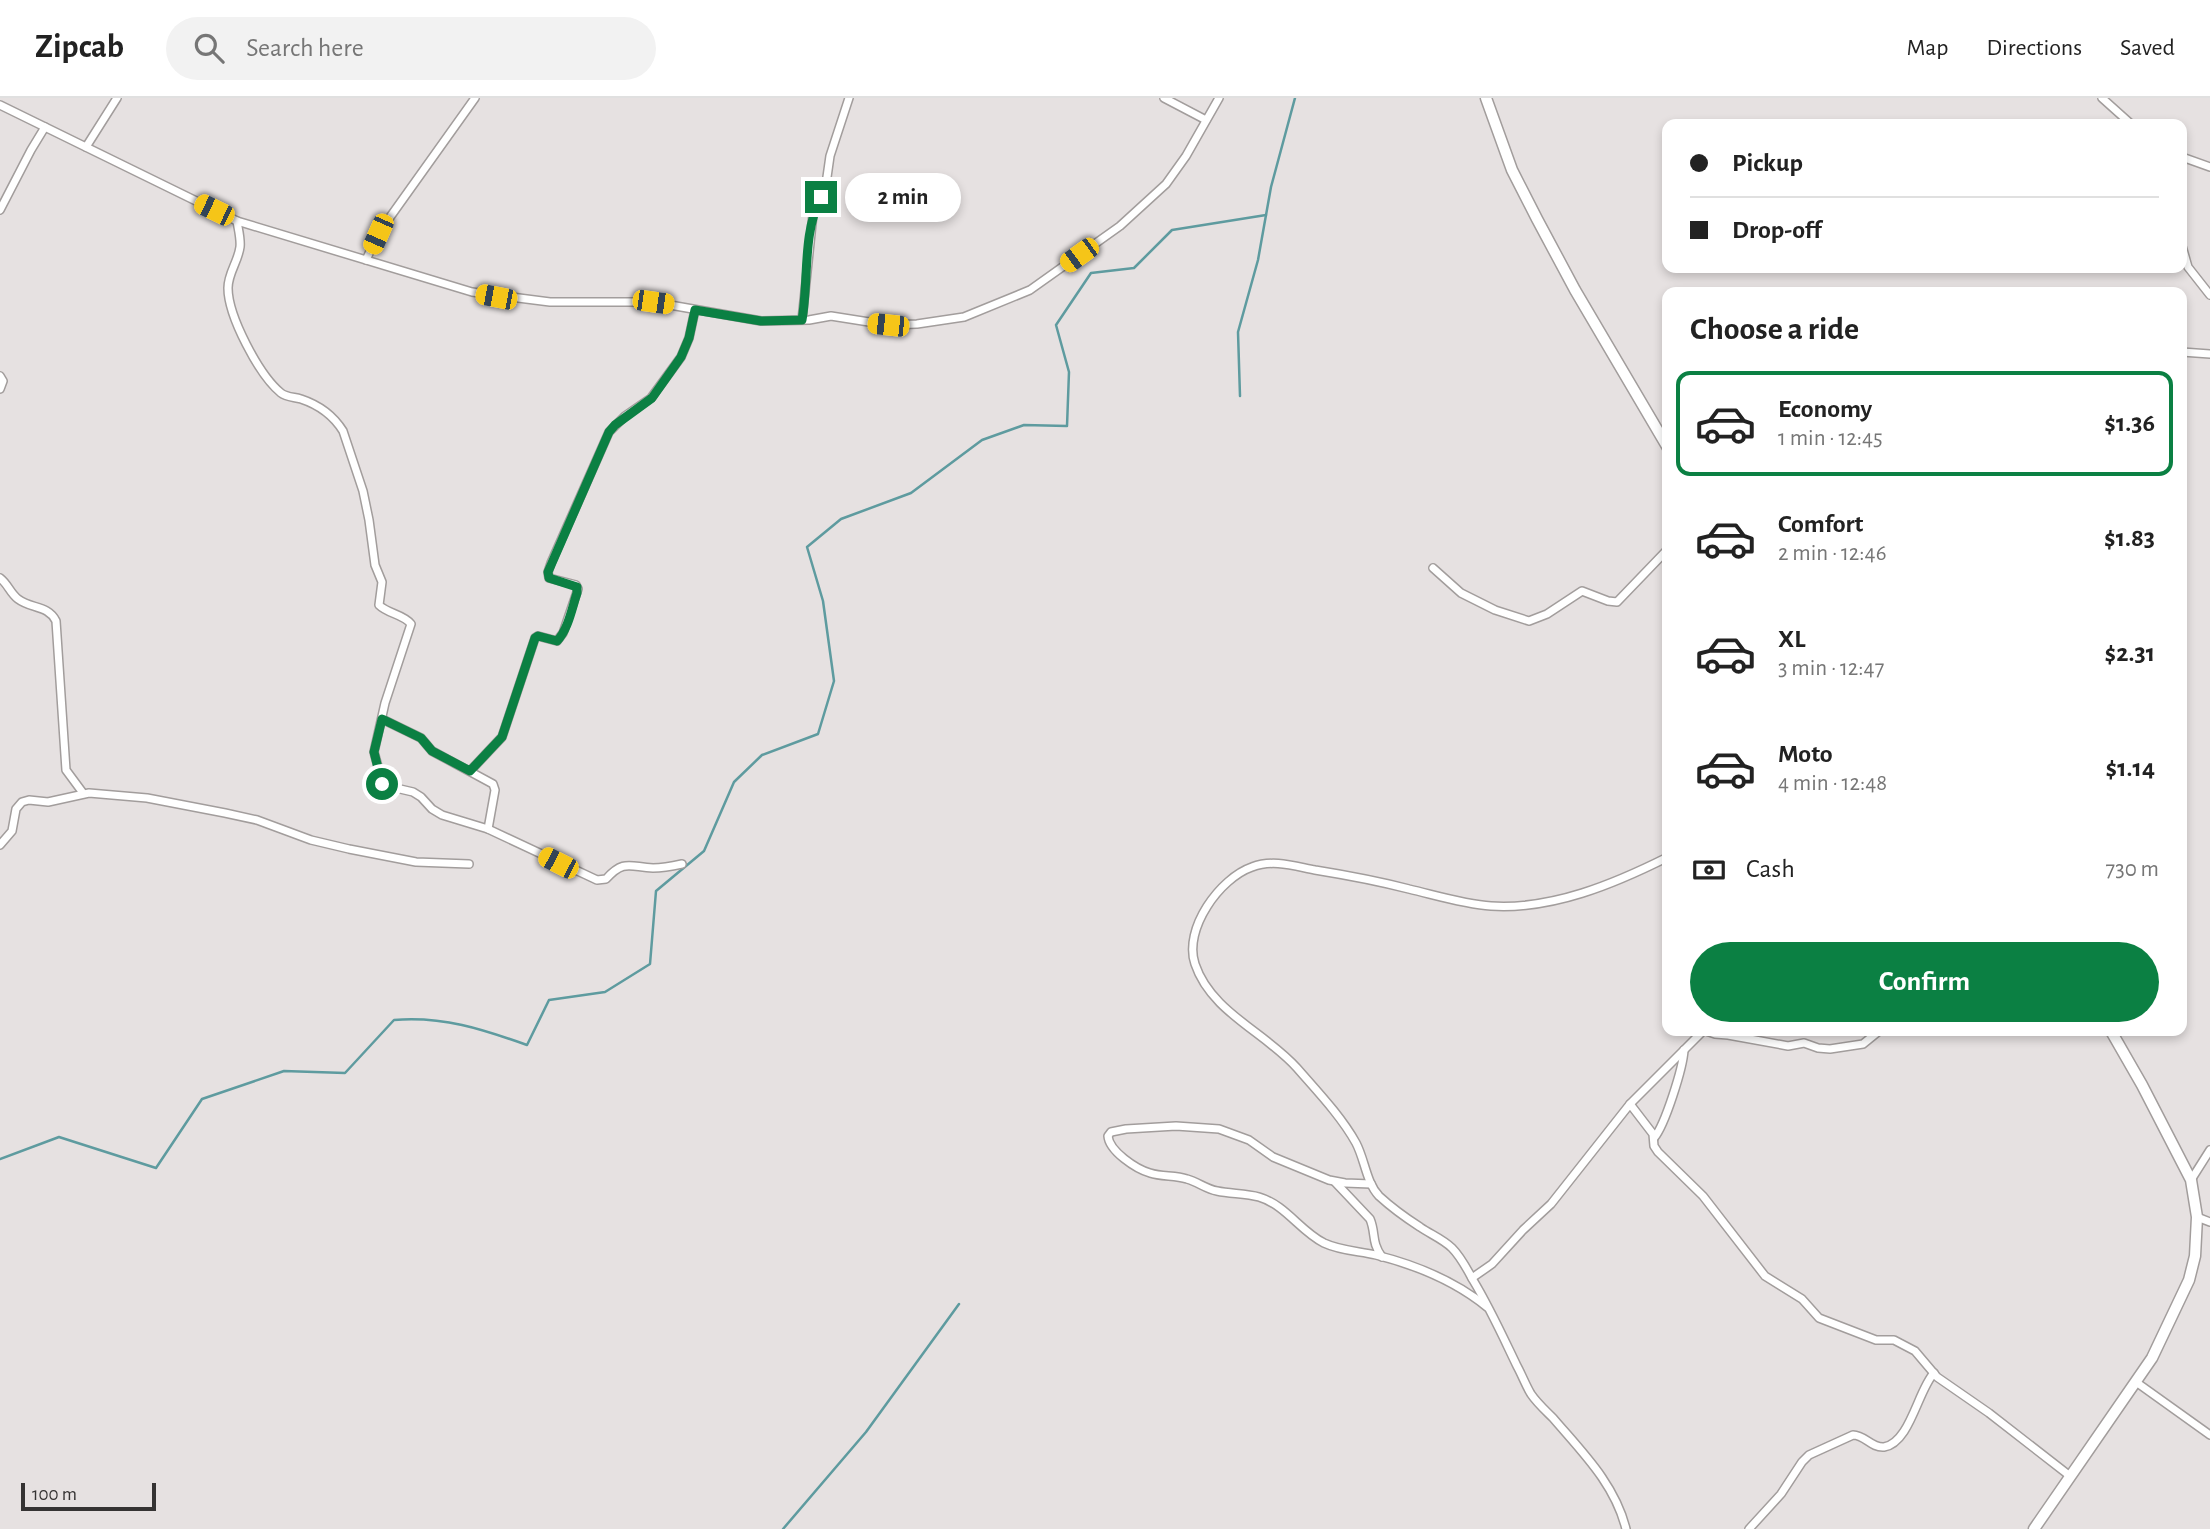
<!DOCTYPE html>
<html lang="en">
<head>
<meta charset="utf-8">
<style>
  body { margin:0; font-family:"Alegreya Sans",sans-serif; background:#f2f2f2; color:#222; height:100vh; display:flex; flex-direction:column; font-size:26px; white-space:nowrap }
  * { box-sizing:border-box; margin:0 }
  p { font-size:23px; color:#767676 }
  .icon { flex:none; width:38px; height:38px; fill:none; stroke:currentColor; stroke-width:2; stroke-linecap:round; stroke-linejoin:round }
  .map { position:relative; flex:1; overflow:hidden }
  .drawer { position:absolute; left:1662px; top:189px; width:525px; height:749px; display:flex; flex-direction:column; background:#fff; border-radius:14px; box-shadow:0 4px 10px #0003 }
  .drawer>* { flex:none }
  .top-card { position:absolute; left:1662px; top:21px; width:525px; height:154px; border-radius:14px; box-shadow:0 4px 10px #0003; display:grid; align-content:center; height:154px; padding:0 28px; background:#fff }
  .scale { position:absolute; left:21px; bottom:18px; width:135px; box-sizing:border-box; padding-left:7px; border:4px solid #353333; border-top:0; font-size:19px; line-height:24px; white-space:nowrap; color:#353333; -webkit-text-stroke:5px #e6e1e1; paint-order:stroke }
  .end { position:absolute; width:32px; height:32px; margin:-16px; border:9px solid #0b8043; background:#fff; box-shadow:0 0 0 4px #fff }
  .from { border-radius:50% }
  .bubble { position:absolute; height:49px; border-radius:24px; background:#fff; box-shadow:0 4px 10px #0003; font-size:23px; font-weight:700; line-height:49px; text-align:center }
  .car { position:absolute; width:21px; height:42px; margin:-21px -10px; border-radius:9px; box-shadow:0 0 5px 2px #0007; background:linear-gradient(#f5c518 24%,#345 0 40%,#f5c518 0 76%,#345 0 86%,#f5c518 0) }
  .top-card b { display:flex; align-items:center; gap:24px; height:66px; font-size:26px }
  .top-card b+b { border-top:2px solid #e0e0e0 }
  .top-card i { width:18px; height:18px; background:#222 }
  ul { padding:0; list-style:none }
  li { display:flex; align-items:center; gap:21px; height:105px; margin:0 14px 10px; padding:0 14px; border:4px solid transparent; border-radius:14px }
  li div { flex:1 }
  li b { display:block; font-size:26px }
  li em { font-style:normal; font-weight:700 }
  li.current { border-color:#0b8043 }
  li>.icon { width:63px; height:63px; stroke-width:1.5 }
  h2 { padding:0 28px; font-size:32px; line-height:84px }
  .pay { display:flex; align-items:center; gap:18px; height:77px; padding:0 28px; font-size:26px }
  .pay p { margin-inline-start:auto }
  .cta { display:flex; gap:14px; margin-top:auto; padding:14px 28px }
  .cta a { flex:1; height:80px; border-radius:42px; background:#0b8043; color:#fff; font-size:28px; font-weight:700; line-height:80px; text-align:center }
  header { display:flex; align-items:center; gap:42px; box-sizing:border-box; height:98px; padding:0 35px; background:#fff; border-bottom:2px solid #e0e0e0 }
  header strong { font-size:33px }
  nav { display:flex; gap:38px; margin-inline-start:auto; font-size:24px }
  .search { width:490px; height:63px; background:#f2f2f2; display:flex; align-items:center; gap:18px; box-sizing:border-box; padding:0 24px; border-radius:38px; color:#767676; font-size:26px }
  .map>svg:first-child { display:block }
</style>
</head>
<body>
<header>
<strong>Zipcab</strong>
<div class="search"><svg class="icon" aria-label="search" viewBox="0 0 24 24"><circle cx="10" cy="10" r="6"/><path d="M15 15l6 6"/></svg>Search here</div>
<nav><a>Map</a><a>Directions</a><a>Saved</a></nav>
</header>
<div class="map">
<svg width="2210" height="1431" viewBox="0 0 2210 1431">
  <rect width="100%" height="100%" fill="#e6e1e1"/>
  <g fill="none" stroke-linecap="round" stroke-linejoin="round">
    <g stroke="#5e9b9f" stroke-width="2.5">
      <path d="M 1240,298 L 1238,234 L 1258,162 L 1271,89 L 1295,0"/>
      <path d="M 0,1061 L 59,1039 L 156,1070 L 202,1001 L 284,973 L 345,975 L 394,922 C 443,918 482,931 527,947 L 549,902 L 605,894 L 650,866 L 656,793 L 704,753 L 734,684 L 762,657 L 818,636 L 834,583 L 823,503 L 807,449 L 841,421 L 911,395 L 982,342 L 1024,327 L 1067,328 L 1069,274 L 1056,227 L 1091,175 L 1134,170 L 1172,132 L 1266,117"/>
      <path d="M 783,1431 L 866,1334 L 959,1206"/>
    </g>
    <defs>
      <g id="street">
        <path d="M 1164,0 L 1206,22"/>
        <path d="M 2102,0 L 2131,26"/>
        <path d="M 0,7 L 237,123 L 472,194 L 550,204 L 653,204 L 761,223 L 809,222 L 831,218 L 888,227 L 917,226 L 964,219 L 1030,192 L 1120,128 L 1166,86 L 1186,58 L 1219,0"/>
        <path d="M 86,49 L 117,0"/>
        <path d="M 2182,59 L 2210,69"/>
        <path d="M 0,112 L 31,52 L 45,29"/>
        <path d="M 237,123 C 238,130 241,141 240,149 C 238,164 228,175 228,190 C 228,218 259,277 281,295 C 286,299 294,299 301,301 C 319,307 333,317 343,333 L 363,393 L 369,422 L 375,467 L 382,484 L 379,507 C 388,516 403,516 411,526 L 385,605 L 374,654 L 383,687 L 413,694 L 421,699 L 432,711 L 442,717 L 488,731 L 597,782 L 606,781 C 624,761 630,769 653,770 C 663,770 673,768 682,766"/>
        <path d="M 2182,148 L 2188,169 L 2210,197"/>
        <path d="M 366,162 L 378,136 L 475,0"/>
        <path d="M 802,222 L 813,116 L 826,86 L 830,58 L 849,0"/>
        <path d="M 2182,254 L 2210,256"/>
        <path d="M 0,278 L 3,283 L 0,291"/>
        <path d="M 1433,470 L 1461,495 L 1495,512 L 1529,523 L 1547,516 L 1582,493 L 1608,503 L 1617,504 L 1668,451"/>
        <path d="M 0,480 C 8,486 10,495 18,501 C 31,511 48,507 56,523 L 66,672 L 83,695"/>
        <path d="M 382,621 L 421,640 L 432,653 L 493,686 L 495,692 L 488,731"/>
        <path d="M 470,673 L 502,639 L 535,540 L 538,538 L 557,543 L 563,535 L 578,491 L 576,487 L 549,480 L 548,474 L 551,465 L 609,334 L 625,318 L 651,300 L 681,259 L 689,240 L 695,212"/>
        <path d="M 0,747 L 12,733 L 16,711 L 22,704 L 29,702 L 48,704 L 89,695 L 147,700 L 225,715 L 257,722 L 311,742 L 349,751 L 416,764 L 469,766"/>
        <path d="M 1706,933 L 1715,936 L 1728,937 L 1788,948 L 1804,945 L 1818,950 L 1830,951 L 1863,946 L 1879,933"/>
        <path d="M 1630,1006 L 1653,1036 L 1654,1048 L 1658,1054 L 1703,1098 L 1765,1178 L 1802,1201 L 1819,1220 L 1876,1242 L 1894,1242 L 1915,1253 L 1937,1279 L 1989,1315 L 2070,1378"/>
        <path d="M 1654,1040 C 1665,1027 1683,970 1684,952"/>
        <path d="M 2191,1082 L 2210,1052"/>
        <path d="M 1335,1084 L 1370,1121 C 1376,1135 1371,1144 1382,1159"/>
        <path d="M 1371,1086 L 1345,1085 L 1329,1082 L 1273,1059 L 1249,1042 L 1219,1031 L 1176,1028 L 1126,1031 L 1111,1034 L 1108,1038 C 1109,1053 1136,1071 1150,1075 C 1162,1079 1175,1077 1187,1081 C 1198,1084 1206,1091 1217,1093 C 1231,1096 1246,1095 1259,1099 C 1286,1107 1300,1133 1324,1145 C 1341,1153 1359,1153 1376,1157 C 1416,1167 1455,1183 1487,1209"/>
        <path d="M 2197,1119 L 2210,1124"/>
        <path d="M 1472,1180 L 1492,1166 L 1523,1132 L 1551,1106 L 1630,1006 L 1703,933"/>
        <path d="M 2136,1284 L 2210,1337"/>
        <path d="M 1626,1431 C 1615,1386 1582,1354 1553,1320 C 1546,1313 1537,1305 1531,1296 C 1526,1288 1522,1277 1517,1268 C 1503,1239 1490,1210 1473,1182 C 1467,1171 1461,1159 1452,1150 C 1443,1141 1430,1136 1420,1129 C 1406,1120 1391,1109 1379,1098 C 1366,1084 1365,1062 1356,1045 C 1341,1018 1317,993 1297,970 C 1265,934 1211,914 1195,866 C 1183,831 1220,780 1252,769 C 1273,761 1294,768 1315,772 C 1346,777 1378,783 1409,791 C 1435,797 1464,806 1491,808 C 1552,812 1614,786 1668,759"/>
        <path d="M 1749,1431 L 1781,1396 L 1802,1364 L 1809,1357 L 1853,1337 C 1865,1337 1871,1350 1884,1349 C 1910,1345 1918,1292 1934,1275"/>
      </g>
      <g id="secondary">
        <path d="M 1486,0 L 1512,72 L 1537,121 L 1575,192 L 1668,350"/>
        <path d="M 2034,1431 L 2152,1260 L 2189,1182 L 2195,1158 L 2197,1119 L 2191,1082 L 2142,987 L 2111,933"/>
      </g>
    </defs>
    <use href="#street" stroke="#a29d9c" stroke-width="10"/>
    <use href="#secondary" stroke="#a29d9c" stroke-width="13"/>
    <use href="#street" stroke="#fff" stroke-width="7"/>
    <use href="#secondary" stroke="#fff" stroke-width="10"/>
  </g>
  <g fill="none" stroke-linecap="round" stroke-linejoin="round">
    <path stroke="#0b8043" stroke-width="9" d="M 382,686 L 374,654 L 382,621 L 421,640 L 432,653 L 470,673 L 502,639 L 535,540 L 538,538 L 557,543 C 568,532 572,510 577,495 L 577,489 L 549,480 L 548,474 L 609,334 L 615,327 L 652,300 L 681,259 L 689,240 L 695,212 L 761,223 L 802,222 C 809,182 802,136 821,99"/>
  </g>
</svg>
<div class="scale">100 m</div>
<i class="end from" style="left:382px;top:686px"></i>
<i class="end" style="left:821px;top:99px"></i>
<div class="bubble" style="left:845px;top:75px;width:116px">2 min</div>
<i class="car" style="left:214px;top:112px;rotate:296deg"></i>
<i class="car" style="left:378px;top:136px;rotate:204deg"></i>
<i class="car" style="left:1079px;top:157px;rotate:234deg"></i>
<i class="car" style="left:496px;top:199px;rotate:281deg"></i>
<i class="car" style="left:653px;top:204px;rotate:98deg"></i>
<i class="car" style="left:888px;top:227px;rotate:276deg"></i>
<i class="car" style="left:558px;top:765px;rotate:297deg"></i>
<div class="top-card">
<b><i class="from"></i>Pickup</b>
<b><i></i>Drop-off</b>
</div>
<section class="drawer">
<h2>Choose a ride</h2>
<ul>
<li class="current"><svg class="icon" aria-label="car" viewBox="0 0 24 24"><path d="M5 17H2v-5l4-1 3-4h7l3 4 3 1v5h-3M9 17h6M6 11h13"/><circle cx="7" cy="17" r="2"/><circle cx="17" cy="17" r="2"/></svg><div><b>Economy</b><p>1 min · 12:45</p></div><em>$1.36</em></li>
<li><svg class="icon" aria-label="car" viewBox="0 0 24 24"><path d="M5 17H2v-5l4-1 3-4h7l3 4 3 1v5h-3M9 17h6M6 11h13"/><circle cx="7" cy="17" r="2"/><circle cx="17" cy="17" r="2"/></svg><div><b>Comfort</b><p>2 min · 12:46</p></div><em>$1.83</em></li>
<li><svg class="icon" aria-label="car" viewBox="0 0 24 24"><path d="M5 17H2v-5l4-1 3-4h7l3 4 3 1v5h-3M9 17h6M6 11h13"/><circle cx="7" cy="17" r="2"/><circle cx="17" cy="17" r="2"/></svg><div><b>XL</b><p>3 min · 12:47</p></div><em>$2.31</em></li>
<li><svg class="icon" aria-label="car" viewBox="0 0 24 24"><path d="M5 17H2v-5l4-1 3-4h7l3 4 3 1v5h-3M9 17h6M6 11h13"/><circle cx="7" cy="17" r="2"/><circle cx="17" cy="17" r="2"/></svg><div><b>Moto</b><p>4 min · 12:48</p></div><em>$1.14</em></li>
</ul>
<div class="pay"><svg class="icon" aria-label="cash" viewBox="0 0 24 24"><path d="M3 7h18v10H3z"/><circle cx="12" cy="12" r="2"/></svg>Cash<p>730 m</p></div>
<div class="cta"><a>Confirm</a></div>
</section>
</div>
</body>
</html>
